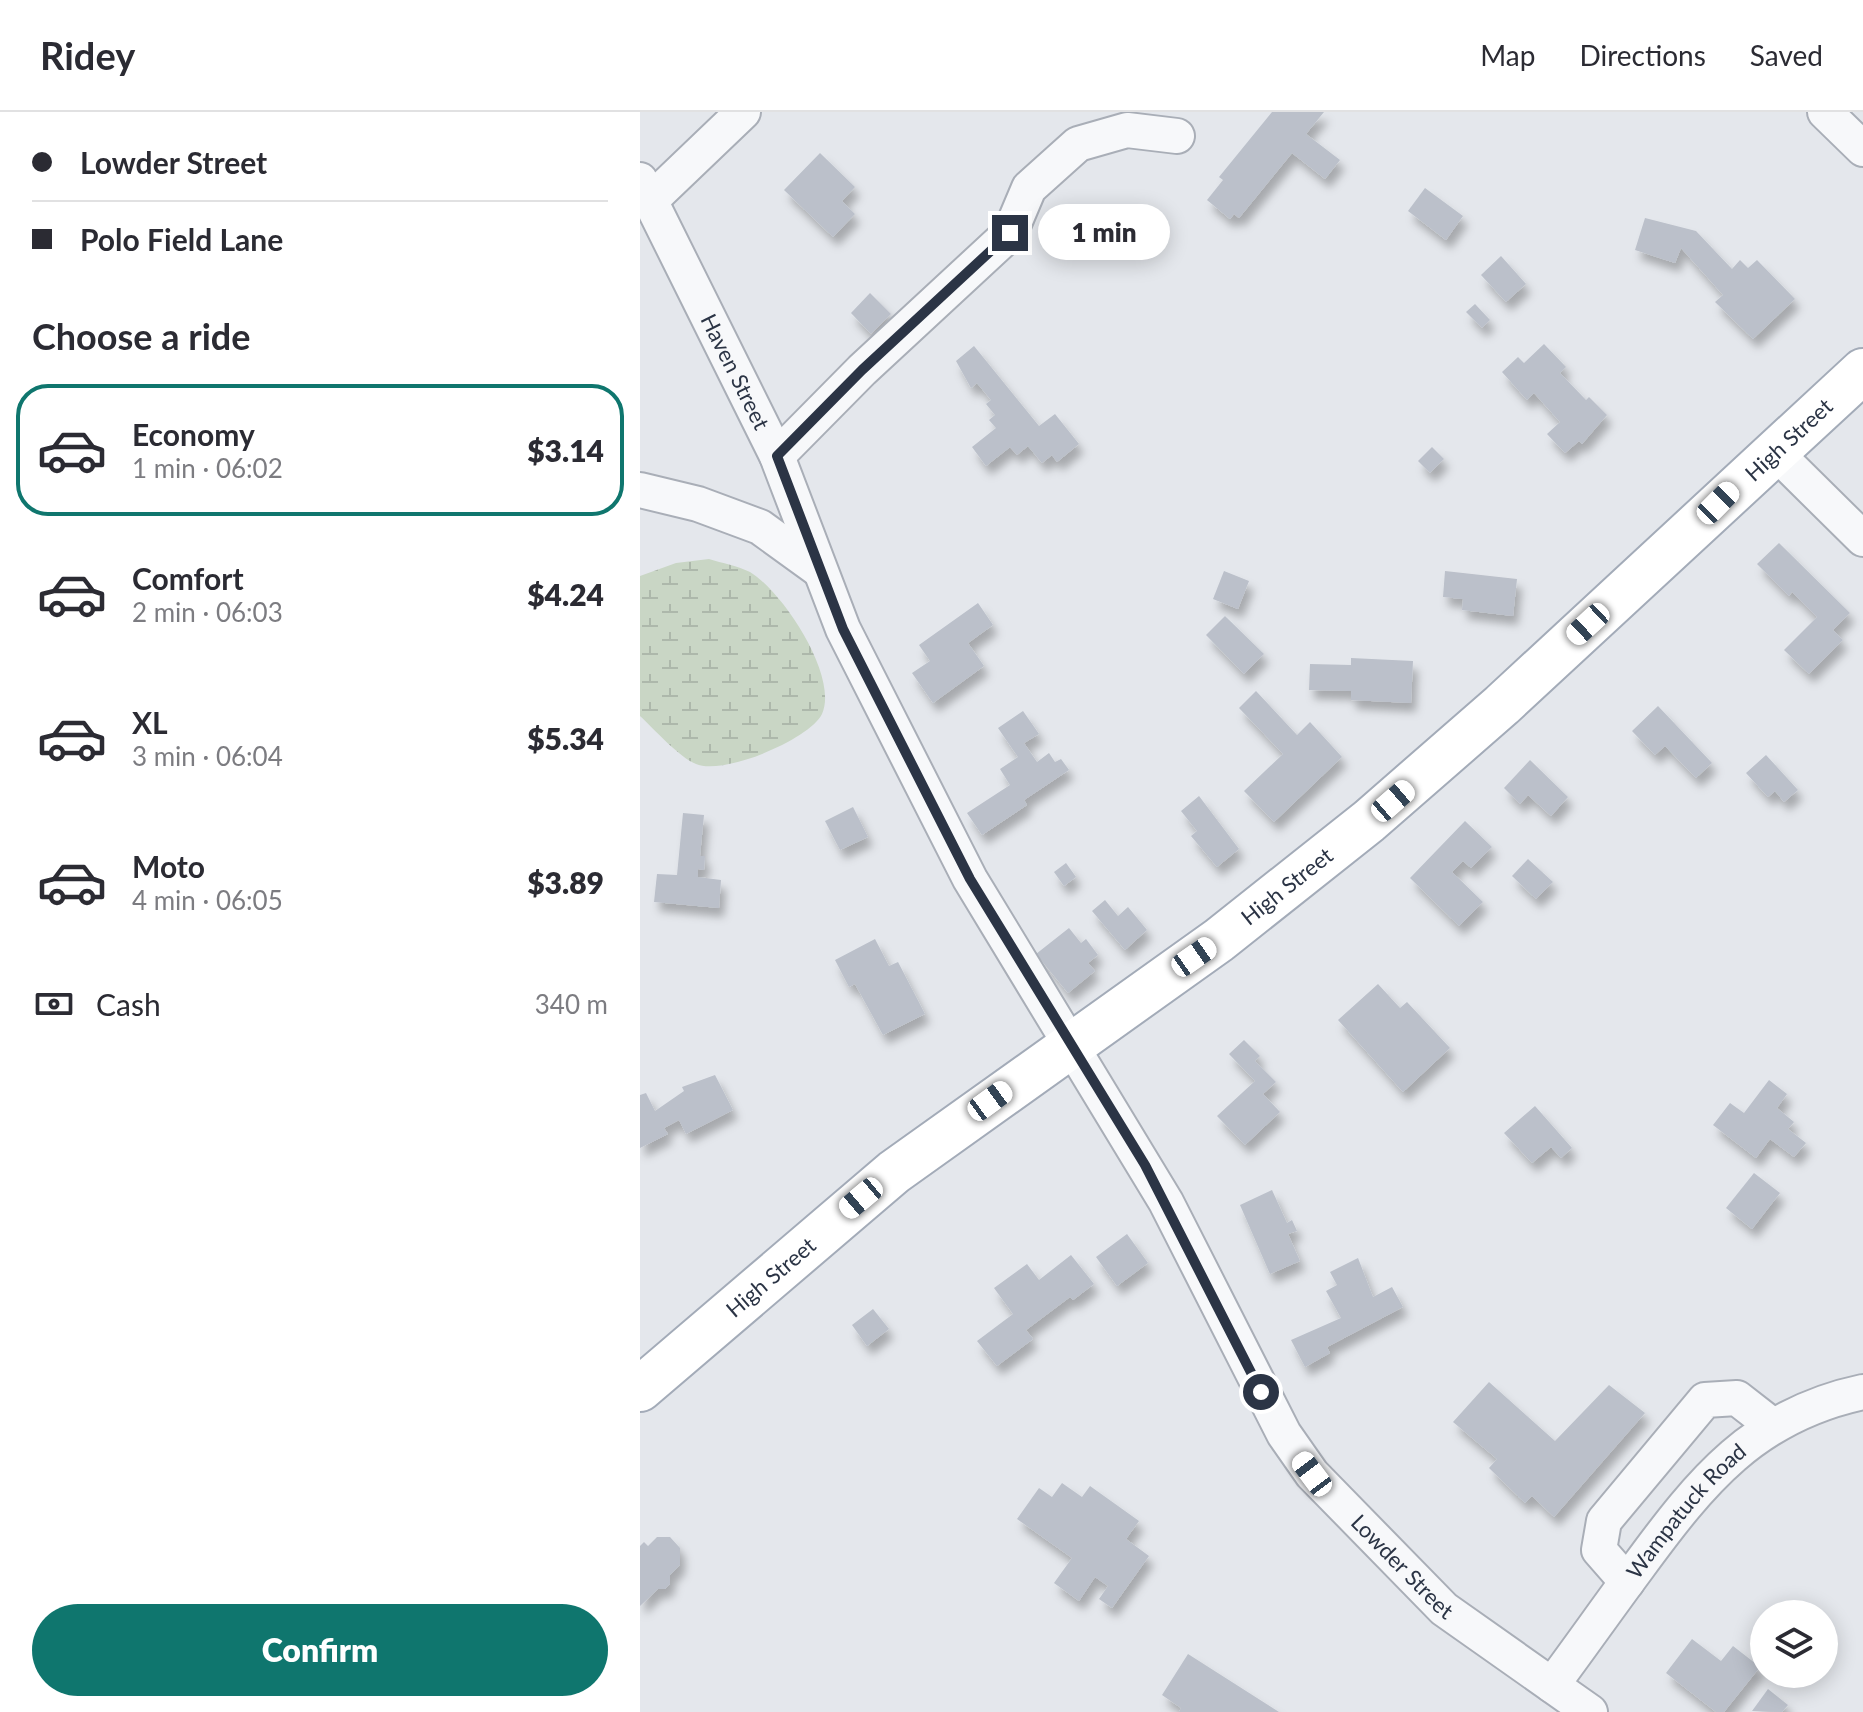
<!DOCTYPE html>
<html lang="en">
<head>
<meta charset="utf-8">
<style>
  body { margin:0; font-family:Lato,sans-serif; background:#f7f7f7; color:#2b2b33; height:100vh; display:flex; flex-direction:column; font-size:30px; white-space:nowrap }
  * { box-sizing:border-box; margin:0 }
  p { font-size:26px; color:#7c7c81 }
  .icon { flex:none; width:44px; height:44px; fill:none; stroke:currentColor; stroke-width:2; stroke-linecap:round; stroke-linejoin:round }
  .map { position:relative; flex:1; overflow:hidden }
  .sheet { display:flex; flex-direction:column; background:#fff; width:640px }
  .sheet>* { flex:none }
  .hud { display:grid; align-content:center; height:176px; padding:0 32px; background:#fff }
  .controls { position:absolute; left:1110px; top:1488px; display:grid; gap:16px }
  .controls a { display:grid; place-items:center; width:88px; height:88px; border-radius:50%; background:#fff; box-shadow:0 4px 20px #0003; font-size:40px }
  .end { position:absolute; width:36px; height:36px; margin:-18px; border:10px solid #2b3445; background:#fff; box-shadow:0 0 0 4px #fff }
  .from { border-radius:50% }
  .bubble { position:absolute; height:56px; border-radius:28px; background:#fff; box-shadow:0 4px 20px #0003; font-size:26px; font-weight:800; line-height:56px; text-align:center }
  .car { position:absolute; width:24px; height:48px; margin:-24px -12px; border-radius:10px; box-shadow:0 0 6px 2px #0007; background:linear-gradient(#fff 24%,#345 0 40%,#fff 0 76%,#345 0 86%,#fff 0) }
  .hud b { display:flex; align-items:center; gap:28px; height:76px; font-size:30px }
  .hud b+b { border-top:2px solid #e1e1e2 }
  .hud i { width:20px; height:20px; background:#2b2b33 }
  ul { padding:0; list-style:none }
  li { display:flex; align-items:center; gap:24px; height:132px; margin:0 16px 12px; padding:0 16px; border:4px solid transparent; border-radius:32px }
  li div { flex:1 }
  li b { display:block; font-size:30px }
  li em { font-style:normal; font-weight:800 }
  li.selected { border-color:#0f766e }
  li>.icon { width:72px; height:72px; stroke-width:1.5 }
  h2 { padding:0 32px; font-size:36px; line-height:96px }
  .pay { display:flex; align-items:center; gap:20px; height:88px; padding:0 32px; font-size:30px }
  .pay p { margin-inline-start:auto }
  .primary-button { display:flex; gap:16px; margin-top:auto; padding:16px 32px }
  .primary-button a { flex:1; height:92px; border-radius:48px; background:#0f766e; color:#fff; font-size:32px; font-weight:800; line-height:92px; text-align:center }
  header { display:flex; align-items:center; gap:48px; box-sizing:border-box; height:112px; padding:0 40px; background:#fff; border-bottom:2px solid #e1e1e2 }
  header strong { font-size:38px }
  nav { display:flex; gap:44px; margin-inline-start:auto; font-size:28px }
  main { display:flex; flex:1; min-height:0 }
  .map>svg:first-child { display:block }
</style>
</head>
<body>
<header>
<strong>Ridey</strong>
<nav><a>Map</a><a>Directions</a><a>Saved</a></nav>
</header>
<main>
<section class="sheet">
<div class="hud">
<b><i class="from"></i>Lowder Street</b>
<b><i></i>Polo Field Lane</b>
</div>
<h2>Choose a ride</h2>
<ul>
<li class="selected"><svg class="icon" aria-label="car" viewBox="0 0 24 24"><path d="M5 17H2v-5l4-1 3-4h7l3 4 3 1v5h-3M9 17h6M6 11h13"/><circle cx="7" cy="17" r="2"/><circle cx="17" cy="17" r="2"/></svg><div><b>Economy</b><p>1 min · 06:02</p></div><em>$3.14</em></li>
<li><svg class="icon" aria-label="car" viewBox="0 0 24 24"><path d="M5 17H2v-5l4-1 3-4h7l3 4 3 1v5h-3M9 17h6M6 11h13"/><circle cx="7" cy="17" r="2"/><circle cx="17" cy="17" r="2"/></svg><div><b>Comfort</b><p>2 min · 06:03</p></div><em>$4.24</em></li>
<li><svg class="icon" aria-label="car" viewBox="0 0 24 24"><path d="M5 17H2v-5l4-1 3-4h7l3 4 3 1v5h-3M9 17h6M6 11h13"/><circle cx="7" cy="17" r="2"/><circle cx="17" cy="17" r="2"/></svg><div><b>XL</b><p>3 min · 06:04</p></div><em>$5.34</em></li>
<li><svg class="icon" aria-label="car" viewBox="0 0 24 24"><path d="M5 17H2v-5l4-1 3-4h7l3 4 3 1v5h-3M9 17h6M6 11h13"/><circle cx="7" cy="17" r="2"/><circle cx="17" cy="17" r="2"/></svg><div><b>Moto</b><p>4 min · 06:05</p></div><em>$3.89</em></li>
</ul>
<div class="pay"><svg class="icon" aria-label="cash" viewBox="0 0 24 24"><path d="M3 7h18v10H3z"/><circle cx="12" cy="12" r="2"/></svg>Cash<p>340 m</p></div>
<div class="primary-button"><a>Confirm</a></div>
</section>
<div class="map">
<svg width="1223" height="1600" viewBox="0 0 1223 1600">
  <defs>
    <pattern id="wetland-marsh" width="20" height="14" patternUnits="userSpaceOnUse" patternTransform="scale(2)"><rect width="20" height="14" fill="#c9d6c5"/><path d="M1 5h8M5 5V1M11 12h8M15 12V8" fill="none" stroke="#adb8ab"/></pattern>
    <filter id="shadow"><feDropShadow dx="5" dy="9" stdDeviation="4" flood-color="#0004"/></filter>
  </defs>
  <rect width="100%" height="100%" fill="#e4e7ec"/>
  <path fill="url(#wetland-marsh)" d="M 69,447 C 82,451 98,454 110,460 C 142,479 199,564 182,602 C 170,627 83,664 56,652 C 40,646 14,617 0,604 L 0,464 L 36,451 Z"/>
  <g fill="#bbc0ca" filter="url(#shadow)">
    <path d="M 632,0 L 684,0 L 666,22 L 700,48 L 685,67 L 652,41 L 599,106 L 594,102 L 590,107 L 567,88 L 583,68 L 579,65 Z"/>
    <path d="M 180,41 L 215,75 L 202,89 L 215,102 L 193,125 L 144,78 Z"/>
    <path d="M 785,76 L 823,104 L 806,128 L 768,99 Z"/>
    <path d="M 1005,106 L 1056,119 L 1092,157 L 1100,148 L 1108,156 L 1117,148 L 1155,187 L 1113,227 L 1075,190 L 1083,183 L 1041,136 L 1035,151 L 995,138 Z"/>
    <path d="M 861,144 L 886,172 L 866,190 L 841,163 Z"/>
    <path d="M 230,181 L 251,202 L 231,222 L 211,201 Z"/>
    <path d="M 835,192 L 850,208 L 842,216 L 826,200 Z"/>
    <path d="M 904,232 L 926,255 L 920,261 L 946,288 L 949,285 L 967,303 L 942,332 L 939,329 L 925,341 L 907,322 L 920,310 L 894,281 L 887,288 L 862,260 L 878,245 L 884,251 Z"/>
    <path d="M 334,234 L 399,314 L 415,302 L 439,332 L 417,350 L 412,343 L 402,351 L 388,334 L 377,343 L 370,335 L 346,354 L 332,335 L 356,316 L 349,308 L 355,303 L 346,292 L 351,288 L 337,271 L 331,276 L 316,249 Z"/>
    <path d="M 792,335 L 804,347 L 790,361 L 778,349 Z"/>
    <path d="M 1139,431 L 1210,501 L 1193,518 L 1203,528 L 1169,562 L 1144,538 L 1177,505 L 1152,480 L 1149,484 L 1117,452 Z"/>
    <path d="M 584,459 L 609,469 L 598,497 L 573,487 Z"/>
    <path d="M 805,459 L 877,467 L 873,504 L 822,498 L 823,487 L 803,485 Z"/>
    <path d="M 338,491 L 353,513 L 328,531 L 344,554 L 293,591 L 272,561 L 290,549 L 279,533 Z"/>
    <path d="M 585,504 L 624,542 L 604,562 L 566,523 Z"/>
    <path d="M 711,546 L 773,549 L 771,591 L 711,588 L 711,579 L 669,578 L 670,552 L 711,553 Z"/>
    <path d="M 616,579 L 657,623 L 670,610 L 702,645 L 634,710 L 604,679 L 643,642 L 599,596 Z"/>
    <path d="M 1018,594 L 1072,651 L 1056,666 L 1025,634 L 1015,643 L 992,619 Z"/>
    <path d="M 383,599 L 399,622 L 384,631 L 397,650 L 409,641 L 415,650 L 421,647 L 429,658 L 384,688 L 387,693 L 342,723 L 327,701 L 370,673 L 360,657 L 378,645 L 358,616 Z"/>
    <path d="M 1126,643 L 1158,678 L 1144,690 L 1135,679 L 1128,685 L 1106,661 Z"/>
    <path d="M 890,648 L 928,685 L 911,704 L 888,683 L 880,692 L 864,676 Z"/>
    <path d="M 559,684 L 599,737 L 577,755 L 551,724 L 557,719 L 541,699 Z"/>
    <path d="M 213,695 L 228,725 L 200,738 L 185,709 Z"/>
    <path d="M 43,701 L 64,703 L 60,744 L 65,744 L 64,758 L 58,757 L 58,765 L 81,768 L 79,796 L 14,790 L 17,762 L 37,763 Z"/>
    <path d="M 825,709 L 852,735 L 831,756 L 823,749 L 812,760 L 843,790 L 819,814 L 770,766 Z"/>
    <path d="M 888,747 L 913,770 L 896,787 L 872,764 Z"/>
    <path d="M 426,751 L 436,765 L 424,774 L 414,760 Z"/>
    <path d="M 465,788 L 478,804 L 488,795 L 507,818 L 485,838 L 452,799 Z"/>
    <path d="M 429,816 L 441,831 L 446,827 L 458,843 L 448,851 L 455,859 L 428,881 L 396,842 Z"/>
    <path d="M 235,827 L 249,854 L 258,850 L 285,902 L 243,923 L 215,872 L 209,875 L 195,848 Z"/>
    <path d="M 738,872 L 760,896 L 767,890 L 810,936 L 763,980 L 698,908 Z"/>
    <path d="M 604,928 L 620,944 L 615,949 L 636,970 L 623,982 L 640,1000 L 605,1033 L 577,1004 L 615,969 L 589,942 Z"/>
    <path d="M 75,963 L 93,998 L 46,1022 L 39,1008 L 24,1016 L 28,1022 L 0,1036 L 0,983 L 6,981 L 15,999 L 44,979 L 42,975 Z"/>
    <path d="M 1129,968 L 1147,982 L 1137,996 L 1154,1010 L 1148,1017 L 1166,1031 L 1154,1045 L 1130,1027 L 1116,1046 L 1073,1013 L 1090,991 L 1104,1001 Z"/>
    <path d="M 895,994 L 932,1036 L 921,1046 L 911,1035 L 892,1051 L 864,1021 Z"/>
    <path d="M 1114,1061 L 1140,1081 L 1112,1117 L 1086,1096 Z"/>
    <path d="M 632,1078 L 647,1111 L 652,1108 L 657,1119 L 648,1122 L 660,1149 L 630,1162 L 600,1093 Z"/>
    <path d="M 487,1122 L 508,1151 L 477,1174 L 456,1145 Z"/>
    <path d="M 431,1143 L 454,1172 L 433,1188 L 430,1185 L 386,1218 L 393,1227 L 357,1254 L 337,1229 L 373,1202 L 354,1176 L 387,1152 L 399,1168 Z"/>
    <path d="M 718,1146 L 733,1185 L 752,1175 L 763,1195 L 687,1235 L 690,1241 L 665,1255 L 651,1228 L 701,1206 L 686,1179 L 697,1173 L 690,1160 Z"/>
    <path d="M 233,1197 L 249,1217 L 227,1234 L 212,1213 Z"/>
    <path d="M 849,1270 L 915,1329 L 969,1273 L 1005,1301 L 914,1405 L 892,1384 L 885,1391 L 849,1356 L 857,1347 L 813,1310 Z"/>
    <path d="M 422,1371 L 442,1385 L 450,1374 L 499,1409 L 486,1427 L 509,1444 L 472,1496 L 459,1487 L 468,1474 L 455,1465 L 439,1489 L 414,1471 L 432,1446 L 377,1407 L 399,1376 L 412,1385 Z"/>
    <path d="M 17,1425 L 30,1425 L 40,1436 L 40,1453 L 30,1463 L 30,1472 L 25,1477 L 18,1477 L 0,1494 L 0,1434 L 4,1430 L 8,1434 Z"/>
    <path d="M 1052,1527 L 1081,1549 L 1093,1534 L 1120,1555 L 1084,1600 L 1076,1600 L 1026,1561 Z"/>
    <path d="M 548,1542 L 639,1600 L 539,1600 L 541,1596 L 522,1583 Z"/>
    <path d="M 1128,1577 L 1148,1593 L 1142,1600 L 1112,1599 Z"/>
  </g>
  <g fill="none" stroke-linecap="round" stroke-linejoin="round">
    <defs>
      <g id="minor">
        <path d="M 1185,0 L 1223,37"/>
        <path id="s1" d="M 0,68 L 137,344 L 203,517 L 330,767 L 526,1090 L 644,1322 L 672,1362 L 804,1497 L 950,1600"/>
        <path d="M 11,88 L 103,0"/>
        <path d="M 1134,339 L 1223,427"/>
        <path d="M 137,344 L 222,258 L 370,121 L 389,76 L 438,32 L 487,18 L 537,24"/>
        <path d="M 0,378 L 58,392 L 120,415 L 178,457"/>
        <path d="M 987,1470 L 959,1438 L 964,1409 L 1065,1288 L 1097,1286 L 1133,1314"/>
        <path id="s2" d="M 912,1573 C 941,1534 969,1494 998,1455 C 1061,1369 1114,1303 1223,1280"/>
      </g>
      <g id="primary">
        <path id="s3" d="M 0,1277 L 254,1060 L 579,828 L 729,709 L 862,593 L 1223,259"/>
      </g>
    </defs>
    <use href="#minor" stroke="#a9aeb7" stroke-width="38"/>
    <use href="#primary" stroke="#a3abb8" stroke-width="48"/>
    <use href="#minor" stroke="#f7f8fa" stroke-width="34"/>
    <use href="#primary" stroke="#fff" stroke-width="44"/>
  </g>
  <g fill="none" stroke-linecap="round" stroke-linejoin="round">
    <path stroke="#2b3445" stroke-width="10" d="M 370,121 L 222,258 L 137,344 L 203,517 L 330,767 L 505,1053 L 621,1280"/>
  </g>
  <g text-anchor="middle" stroke-width="6" stroke-linejoin="round" paint-order="stroke">
    <g font-size="22" fill="#2b3445" stroke="#f4f6f9">
      <text dy="8" stroke="none"><textPath href="#s1" startOffset="214">Haven Street</textPath></text>
      <text dy="8" stroke="none"><textPath href="#s3" startOffset="1492">High Street</textPath></text>
      <text dy="8" stroke="none"><textPath href="#s3" startOffset="820">High Street</textPath></text>
      <text dy="8" stroke="none"><textPath href="#s3" startOffset="172">High Street</textPath></text>
      <text dy="8" stroke="none"><textPath href="#s2" startOffset="220">Wampatuck Road</textPath></text>
      <text dy="8" stroke="none"><textPath href="#s1" startOffset="1590">Lowder Street</textPath></text>
    </g>
  </g>
</svg>
<div class="controls">
<a><svg class="icon" aria-label="layers" viewBox="0 0 24 24"><path d="M12 4l9 5-9 5-9-5zM3 14l9 5 9-5"/></svg></a>
</div>
<i class="end from" style="left:621px;top:1280px"></i>
<i class="end" style="left:370px;top:121px"></i>
<div class="bubble" style="left:398px;top:92px;width:132px">1 min</div>
<i class="car" style="left:1078px;top:391px;rotate:45deg"></i>
<i class="car" style="left:948px;top:512px;rotate:227deg"></i>
<i class="car" style="left:753px;top:689px;rotate:49deg"></i>
<i class="car" style="left:554px;top:845px;rotate:55deg"></i>
<i class="car" style="left:350px;top:989px;rotate:54deg"></i>
<i class="car" style="left:221px;top:1086px;rotate:230deg"></i>
<i class="car" style="left:672px;top:1362px;rotate:323deg"></i>
</div>
</main>
</body>
</html>
